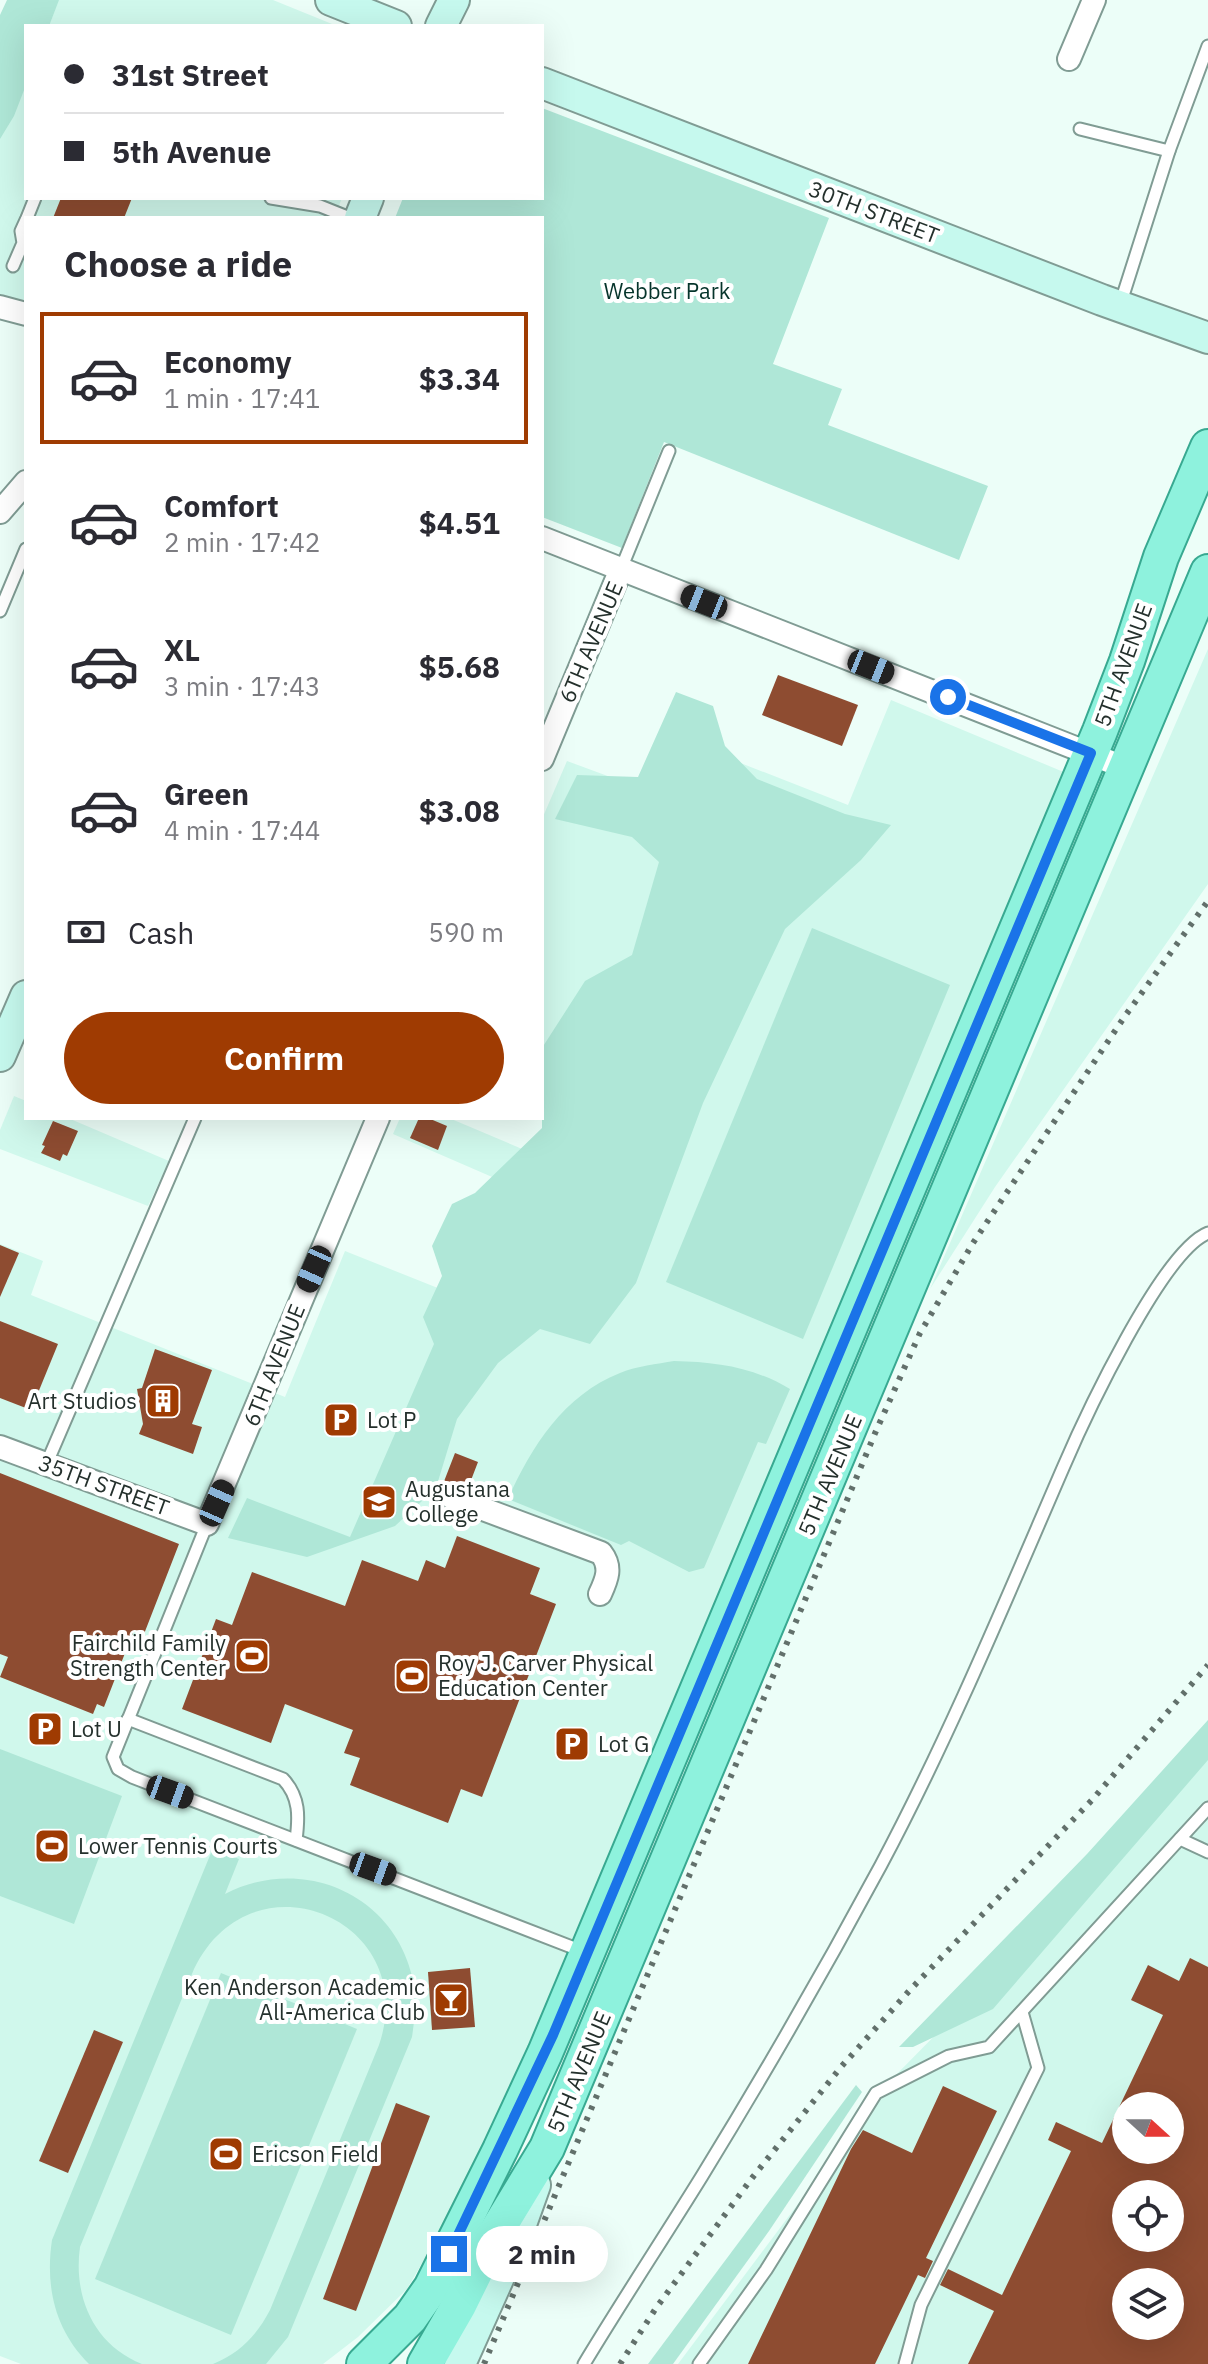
<!DOCTYPE html>
<html lang="en">
<head>
<meta charset="utf-8">
<style>
  body { margin:0; font-family:"IBM Plex Sans",sans-serif; background:#f7f7f7; color:#2b2b33; height:100vh; display:flex; flex-direction:column; font-size:30px; white-space:nowrap }
  * { box-sizing:border-box; margin:0 }
  p { font-size:26px; color:#7c7c81 }
  .icon { flex:none; width:44px; height:44px; fill:none; stroke:currentColor; stroke-width:2; stroke-linecap:round; stroke-linejoin:round }
  .map { position:relative; flex:1; overflow:hidden }
  .details { position:absolute; left:24px; top:216px; width:520px; height:904px; display:flex; flex-direction:column; background:#fff; border-radius:0px; box-shadow:0 8px 32px #0002 }
  .details>* { flex:none }
  .banner { position:absolute; left:24px; top:24px; width:520px; height:176px; border-radius:0px; box-shadow:0 8px 32px #0002; display:grid; align-content:center; height:176px; padding:0 40px; background:#fff }
  .needle { width:52px; rotate:111deg }
  .tools { position:absolute; left:1112px; top:2092px; display:grid; gap:16px }
  .tools a { display:grid; place-items:center; width:72px; height:72px; border-radius:50%; background:#fff; box-shadow:0 8px 32px #0002; font-size:40px }
  .end { position:absolute; width:36px; height:36px; margin:-18px; border:10px solid #1a73e8; background:#fff; box-shadow:0 0 0 4px #fff }
  .from { border-radius:50% }
  .bubble { position:absolute; height:56px; border-radius:28px; background:#fff; box-shadow:0 8px 32px #0002; font-size:26px; font-weight:700; line-height:56px; text-align:center }
  .car { position:absolute; width:24px; height:48px; margin:-24px -12px; border-radius:10px; box-shadow:0 0 6px 2px #0007; background:linear-gradient(#222 24%,#8ab4d8 0 40%,#222 0 76%,#8ab4d8 0 86%,#222 0) }
  .banner b { display:flex; align-items:center; gap:28px; height:76px; font-size:30px }
  .banner b+b { border-top:2px solid #e1e1e2 }
  .banner i { width:20px; height:20px; background:#2b2b33 }
  ul { padding:0; list-style:none }
  li { display:flex; align-items:center; gap:24px; height:132px; margin:0 16px 12px; padding:0 24px; border:4px solid transparent; border-radius:0px }
  li div { flex:1 }
  li b { display:block; font-size:30px }
  li em { font-style:normal; font-weight:700 }
  li.active { border-color:#9f3b02 }
  li>.icon { width:72px; height:72px; stroke-width:1.5 }
  h2 { padding:0 40px; font-size:36px; line-height:96px }
  .pay { display:flex; align-items:center; gap:20px; height:88px; padding:0 40px; font-size:30px }
  .pay p { margin-inline-start:auto }
  .button { display:flex; gap:16px; margin-top:auto; padding:16px 40px }
  .button a { flex:1; height:92px; border-radius:48px; background:#9f3b02; color:#fff; font-size:32px; font-weight:700; line-height:92px; text-align:center }
  .map>svg:first-child { display:block }
</style>
</head>
<body>
<div class="map">
<svg width="1208" height="2364" viewBox="0 0 1208 2364">
  <rect width="100%" height="100%" fill="#ecfef8"/>
  <g fill="#d0f8ec" fill-rule="evenodd">
    <path d="M 18,0 L 273,0 L 337,26 L 26,26 L 26,198 L 342,198 L 334,218 L 26,218 L 26,306 L 0,296 L 0,46 Z"/>
    <path d="M 1208,649 L 1208,884 L 995,1187 L 930,1289 Z"/>
    <path d="M 891,700 L 1066,773 L 713,1607 L 529,2052 L 463,2193 L 407,2289 L 358,2337 L 323,2364 L 21,2364 L 0,2356 L 0,1244 L 43,1261 L 31,1295 L 285,1397 L 345,1251 L 503,1314 L 552,1203 L 393,1134 L 400,1118 L 449,1118 L 567,1168 L 542,1072 L 542,819 L 567,761 L 670,799 L 692,744 L 848,805 Z"/>
    <path d="M 14,1096 L 26,1101 L 26,1118 L 68,1118 L 169,1161 L 148,1206 L 0,1149 L 0,1130 Z"/>
    <path d="M 1208,1758 L 1208,2364 L 678,2364 L 891,2080 ZM 1126,2106 L 1170,2106 L 1170,2150 L 1126,2150 ZM 1126,2194 L 1170,2194 L 1170,2238 L 1126,2238 ZM 1126,2282 L 1170,2282 L 1170,2326 L 1126,2326 Z"/>
  </g>
  <g fill="#afe7d7">
    <path d="M 7,0 L 59,0 L 49,26 L 26,26 L 26,85 L 14,116 L 0,139 L 0,15 Z"/>
    <path d="M 542,108 L 829,218 L 773,364 L 842,389 L 828,425 L 988,486 L 959,560 L 664,442 L 622,548 L 542,517 L 542,218 L 395,218 L 403,198 L 542,198 Z"/>
    <path d="M 676,692 L 713,706 L 725,746 L 757,779 L 845,814 L 891,825 L 861,860 L 785,929 L 703,1103 L 636,1283 L 590,1344 L 540,1329 L 498,1363 L 457,1419 L 436,1488 L 395,1526 L 307,1557 L 228,1538 L 247,1498 L 350,1537 L 434,1344 L 423,1317 L 442,1276 L 432,1246 L 452,1204 L 475,1193 L 542,1128 L 542,1048 L 585,981 L 632,955 L 659,862 L 632,837 L 555,819 L 577,775 L 638,777 Z"/>
    <path d="M 812,928 L 950,985 L 803,1339 L 666,1282 Z"/>
    <path d="M 674,1361 C 717,1362 753,1367 790,1389 L 766,1444 L 758,1442 L 704,1568 L 689,1572 L 629,1541 L 621,1545 L 508,1499 C 531,1447 564,1395 620,1373 C 637,1366 657,1364 674,1361 Z"/>
    <path d="M 1208,1720 L 1208,1760 L 993,2009 L 913,2047 L 899,2047 L 1087,1854 Z"/>
    <path d="M 0,1749 L 122,1796 L 74,1924 L 0,1896 Z"/>
    <path d="M 213,1848 L 239,1859 L 225,1894 C 300,1855 392,1892 412,1976 C 417,1996 415,2017 412,2037 L 288,2337 L 266,2364 L 213,2364 C 240,2353 257,2335 270,2310 L 379,2045 C 422,1919 252,1849 194,1969 L 80,2247 C 73,2297 94,2345 142,2364 L 89,2364 C 55,2330 45,2287 52,2240 Z"/>
    <path d="M 221,1973 L 357,2029 L 231,2335 L 95,2279 Z"/>
    <path d="M 856,2085 L 862,2092 L 769,2231 L 673,2364 L 648,2364 Z"/>
  </g>
  <g fill="#8e4c31" fill-rule="evenodd">
    <path d="M 61,198 L 132,198 L 124,218 L 53,218 Z"/>
    <path d="M 778,675 L 858,705 L 842,746 L 762,715 Z"/>
    <path d="M 419,1118 L 428,1118 L 447,1126 L 438,1150 L 410,1138 Z"/>
    <path d="M 53,1121 L 78,1131 L 67,1156 L 63,1154 L 60,1161 L 41,1153 L 45,1146 L 42,1145 Z"/>
    <path d="M 0,1245 L 19,1253 L 0,1297 Z"/>
    <path d="M 0,1321 L 58,1344 L 31,1410 L 0,1398 Z"/>
    <path d="M 155,1349 L 212,1370 L 192,1424 L 202,1427 L 193,1454 L 139,1434 L 143,1424 L 137,1389 L 142,1388 Z"/>
    <path d="M 455,1453 L 478,1462 L 468,1488 L 455,1484 L 443,1484 Z"/>
    <path d="M 0,1473 L 179,1544 L 144,1634 L 134,1630 L 104,1707 L 97,1704 L 93,1714 L 0,1677 L 8,1657 L 0,1654 Z"/>
    <path d="M 457,1536 L 540,1568 L 530,1594 L 556,1604 L 482,1797 L 461,1789 L 448,1823 L 350,1785 L 360,1758 L 344,1753 L 353,1730 L 285,1704 L 271,1743 L 182,1709 L 216,1619 L 232,1625 L 252,1572 L 345,1606 L 362,1560 L 418,1581 L 426,1560 L 445,1568 Z"/>
    <path d="M 1190,1958 L 1208,1967 L 1208,2364 L 968,2364 L 994,2311 L 940,2285 L 948,2269 L 1002,2295 L 1071,2151 L 1048,2140 L 1056,2122 L 1102,2143 L 1163,2015 L 1131,2000 L 1148,1965 L 1179,1981 ZM 1126,2106 L 1170,2106 L 1170,2150 L 1126,2150 ZM 1126,2194 L 1170,2194 L 1170,2238 L 1126,2238 ZM 1126,2282 L 1170,2282 L 1170,2326 L 1126,2326 Z"/>
    <path d="M 470,1968 L 475,2027 L 432,2030 L 428,1972 Z"/>
    <path d="M 94,2030 L 123,2042 L 68,2173 L 39,2161 Z"/>
    <path d="M 943,2086 L 997,2111 L 926,2258 L 933,2261 L 925,2278 L 918,2275 L 875,2364 L 748,2364 L 851,2149 L 863,2130 L 912,2153 Z"/>
    <path d="M 396,2103 L 430,2116 L 356,2311 L 323,2299 Z"/>
  </g>
  <g fill="none" stroke-linecap="round" stroke-linejoin="round">
    <defs>
      <g id="lane">
        <path d="M 1080,129 L 1169,151"/>
        <path d="M 271,198 L 320,206 L 350,218"/>
        <path d="M 27,218 L 35,198"/>
        <path d="M 13,266 L 23,243 L 21,231 L 26,220"/>
        <path d="M 1120,305 L 1169,151 L 1208,46"/>
        <path d="M 621,569 L 669,451"/>
        <path d="M 0,611 L 26,549"/>
        <path d="M 46,1465 L 195,1118"/>
        <path d="M 207,1524 L 113,1757 L 118,1769 L 132,1777 L 582,1951"/>
        <path d="M 128,1719 L 283,1779 C 300,1797 299,1817 296,1840"/>
        <path d="M 1180,1839 L 1208,1852"/>
        <path d="M 584,2364 C 622,2301 663,2239 702,2176 C 764,2075 824,1971 881,1865 C 949,1737 1005,1602 1063,1468 C 1084,1419 1162,1251 1208,1233"/>
        <path d="M 699,2364 L 766,2270 L 876,2093 L 949,2056 L 989,2047 L 1208,1808"/>
        <path d="M 905,2364 L 921,2305 L 1038,2068 L 1022,2012"/>
      </g>
      <g id="street">
        <path d="M 1069,59 L 1094,0"/>
        <path d="M 0,307 L 26,314"/>
        <path d="M 0,512 L 26,482"/>
        <path d="M 542,538 L 1126,768"/>
        <path d="M 542,759 L 621,569"/>
        <path d="M 0,1447 L 207,1524 L 378,1118"/>
        <path d="M 451,1497 L 601,1553 C 612,1567 607,1579 600,1594"/>
      </g>
      <g id="secondary">
        <path d="M 331,0 L 396,26"/>
        <path d="M 441,26 L 454,0"/>
        <path d="M 542,83 L 1102,300 L 1208,338"/>
        <path d="M 360,218 L 368,198"/>
        <path d="M 0,1056 L 26,996"/>
        <path d="M 460,2364 L 515,2241 L 535,2185"/>
      </g>
      <g id="primary">
        <path d="M 364,2364 L 410,2318 L 431,2288 L 500,2150 L 545,2053 L 1100,731 L 1127,661 L 1161,557 L 1208,447"/>
        <path d="M 425,2364 L 459,2305 L 490,2242 L 547,2148 L 1208,572"/>
      </g>
    </defs>
    <use href="#lane" stroke="#809c94" stroke-width="15"/>
    <use href="#street" stroke="#809c94" stroke-width="26"/>
    <use href="#secondary" stroke="#809c94" stroke-width="34"/>
    <use href="#primary" stroke="#38a991" stroke-width="38"/>
    <use href="#lane" stroke="#fff" stroke-width="11"/>
    <use href="#street" stroke="#fff" stroke-width="22"/>
    <use href="#secondary" stroke="#c6f9ee" stroke-width="30"/>
    <use href="#primary" stroke="#8ef2dd" stroke-width="34"/>
    <g stroke="#62706b" stroke-width="6" stroke-dasharray="4 8" stroke-linecap="butt">
      <path d="M 484,2364 L 876,1431 L 920,1333 L 973,1243 L 1125,1016 L 1208,901"/>
      <path d="M 620,2364 L 656,2308 L 752,2178 L 841,2067 L 910,1990 L 1092,1800 L 1208,1665"/>
    </g>
  </g>
  <g fill="none" stroke-linecap="round" stroke-linejoin="round">
    <path stroke="#1a73e8" stroke-width="10" d="M 449,2254 L 553,2035 L 1091,753 L 948,697"/>
  </g>
  <defs>
    <symbol id="building-square" viewBox="-11 -11 22 22"><rect x="-9" y="-9" width="18" height="18" rx="4" fill="#9f3b02" stroke="#fff"/><path d="M-4-6H4V6H1V3H-1V6H-4ZM-2.5-4.3h1.7v1.8h-1.7ZM.8-4.3h1.7v1.8H.8ZM-2.5-1h1.7V.8h-1.7ZM.8-1h1.7V.8H.8Z" fill="#fff"/></symbol>
    <symbol id="parking-square" viewBox="-11 -11 22 22"><rect x="-9" y="-9" width="18" height="18" rx="4" fill="#9f3b02" stroke="#fff"/><path d="M-3.5-5.5H1a3.5 3.5 0 0 1 0 7H-1V5.5H-3.5ZM-1-3.4V-.6H.8a1.4 1.4 0 0 0 0-2.8Z" fill="#fff"/></symbol>
    <symbol id="university-square" viewBox="-11 -11 22 22"><rect x="-9" y="-9" width="18" height="18" rx="4" fill="#9f3b02" stroke="#fff"/><path d="M0-5L7-2L0 1L-7-2ZM-4 1L0 2.5L4 1V4Q0 6-4 4Z" fill="#fff"/></symbol>
    <symbol id="stadium-square" viewBox="-11 -11 22 22"><rect x="-9" y="-9" width="18" height="18" rx="4" fill="#9f3b02" stroke="#fff"/><path d="M0-5a6.5 5 0 1 0 0 10a6.5 5 0 1 0 0-10ZM-3.5-1.8h7v3.6h-7Z" fill="#fff"/></symbol>
    <symbol id="bar-square" viewBox="-11 -11 22 22"><rect x="-9" y="-9" width="18" height="18" rx="4" fill="#9f3b02" stroke="#fff"/><path d="M-6-5H6L.8 .8V4.5H3.5V6h-7V4.5H-.8V.8Z" fill="#fff"/></symbol>
  </defs>
  <g fill-rule="evenodd">
    <use href="#building-square" x="143" y="1381" width="40" height="40"/>
    <use href="#parking-square" x="321" y="1400" width="40" height="40"/>
    <use href="#university-square" x="359" y="1482" width="40" height="40"/>
    <use href="#stadium-square" x="232" y="1636" width="40" height="40"/>
    <use href="#stadium-square" x="392" y="1656" width="40" height="40"/>
    <use href="#parking-square" x="25" y="1709" width="40" height="40"/>
    <use href="#parking-square" x="552" y="1724" width="40" height="40"/>
    <use href="#stadium-square" x="32" y="1826" width="40" height="40"/>
    <use href="#bar-square" x="431" y="1980" width="40" height="40"/>
    <use href="#stadium-square" x="206" y="2134" width="40" height="40"/>
  </g>
  <g text-anchor="middle" stroke-width="8" stroke-linejoin="round" paint-order="stroke">
    <g font-size="22" fill="#24302c" stroke="#fff">
      <text transform="translate(874 212) rotate(21)" y="8">30TH STREET</text>
      <text transform="translate(591 642) rotate(-67)" y="8">6TH AVENUE</text>
      <text transform="translate(1123 665) rotate(-70)" y="8">5TH AVENUE</text>
      <text transform="translate(274 1365) rotate(-68)" y="8">6TH AVENUE</text>
      <text transform="translate(830 1475) rotate(-67)" y="8">5TH AVENUE</text>
      <text transform="translate(104 1485) rotate(20)" y="8">35TH STREET</text>
      <text transform="translate(579 2072) rotate(-67)" y="8">5TH AVENUE</text>
    </g>
    <g font-size="22" fill="#06342b" stroke="#fff">
      <text x="667" y="299">Webber Park</text>
    </g>
    <g font-size="22" fill="#24302c" stroke="#fff" text-anchor="start">
      <text x="137" y="1409" text-anchor="end">Art Studios</text>
      <text x="367" y="1428">Lot P</text>
      <text x="405" y="1497">Augustana<tspan x="405" dy="25">College</tspan></text>
      <text x="226" y="1651" text-anchor="end">Fairchild Family<tspan x="226" dy="25">Strength Center</tspan></text>
      <text x="438" y="1671">Roy J. Carver Physical<tspan x="438" dy="25">Education Center</tspan></text>
      <text x="71" y="1737">Lot U</text>
      <text x="598" y="1752">Lot G</text>
      <text x="78" y="1854">Lower Tennis Courts</text>
      <text x="425" y="1995" text-anchor="end">Ken Anderson Academic<tspan x="425" dy="25">All-America Club</tspan></text>
      <text x="252" y="2162">Ericson Field</text>
    </g>
  </g>
</svg>
<div class="tools">
<a><svg class="needle" viewBox="-14 -14 28 28"><path d="M0-13l5 13h-10z" fill="#e53935"/><path d="M0 13l5-13h-10z" fill="#7c7c81"/></svg></a>
<a><svg class="icon" aria-label="locate" viewBox="0 0 24 24"><circle cx="12" cy="12" r="6"/><path d="M12 2v4M12 18v4M2 12h4M18 12h4"/></svg></a>
<a><svg class="icon" aria-label="layers" viewBox="0 0 24 24"><path d="M12 4l9 5-9 5-9-5zM3 14l9 5 9-5"/></svg></a>
</div>
<i class="end from" style="left:948px;top:697px"></i>
<i class="end" style="left:449px;top:2254px"></i>
<div class="bubble" style="left:476px;top:2226px;width:132px">2 min</div>
<i class="car" style="left:704px;top:602px;rotate:292deg"></i>
<i class="car" style="left:871px;top:667px;rotate:112deg"></i>
<i class="car" style="left:314px;top:1269px;rotate:204deg"></i>
<i class="car" style="left:217px;top:1503px;rotate:24deg"></i>
<i class="car" style="left:170px;top:1792px;rotate:110deg"></i>
<i class="car" style="left:373px;top:1869px;rotate:110deg"></i>
<div class="banner">
<b><i class="from"></i>31st Street</b>
<b><i></i>5th Avenue</b>
</div>
<section class="details">
<h2>Choose a ride</h2>
<ul>
<li class="active"><svg class="icon" aria-label="car" viewBox="0 0 24 24"><path d="M5 17H2v-5l4-1 3-4h7l3 4 3 1v5h-3M9 17h6M6 11h13"/><circle cx="7" cy="17" r="2"/><circle cx="17" cy="17" r="2"/></svg><div><b>Economy</b><p>1 min · 17:41</p></div><em>$3.34</em></li>
<li><svg class="icon" aria-label="car" viewBox="0 0 24 24"><path d="M5 17H2v-5l4-1 3-4h7l3 4 3 1v5h-3M9 17h6M6 11h13"/><circle cx="7" cy="17" r="2"/><circle cx="17" cy="17" r="2"/></svg><div><b>Comfort</b><p>2 min · 17:42</p></div><em>$4.51</em></li>
<li><svg class="icon" aria-label="car" viewBox="0 0 24 24"><path d="M5 17H2v-5l4-1 3-4h7l3 4 3 1v5h-3M9 17h6M6 11h13"/><circle cx="7" cy="17" r="2"/><circle cx="17" cy="17" r="2"/></svg><div><b>XL</b><p>3 min · 17:43</p></div><em>$5.68</em></li>
<li><svg class="icon" aria-label="car" viewBox="0 0 24 24"><path d="M5 17H2v-5l4-1 3-4h7l3 4 3 1v5h-3M9 17h6M6 11h13"/><circle cx="7" cy="17" r="2"/><circle cx="17" cy="17" r="2"/></svg><div><b>Green</b><p>4 min · 17:44</p></div><em>$3.08</em></li>
</ul>
<div class="pay"><svg class="icon" aria-label="cash" viewBox="0 0 24 24"><path d="M3 7h18v10H3z"/><circle cx="12" cy="12" r="2"/></svg>Cash<p>590 m</p></div>
<div class="button"><a>Confirm</a></div>
</section>
</div>
</body>
</html>
